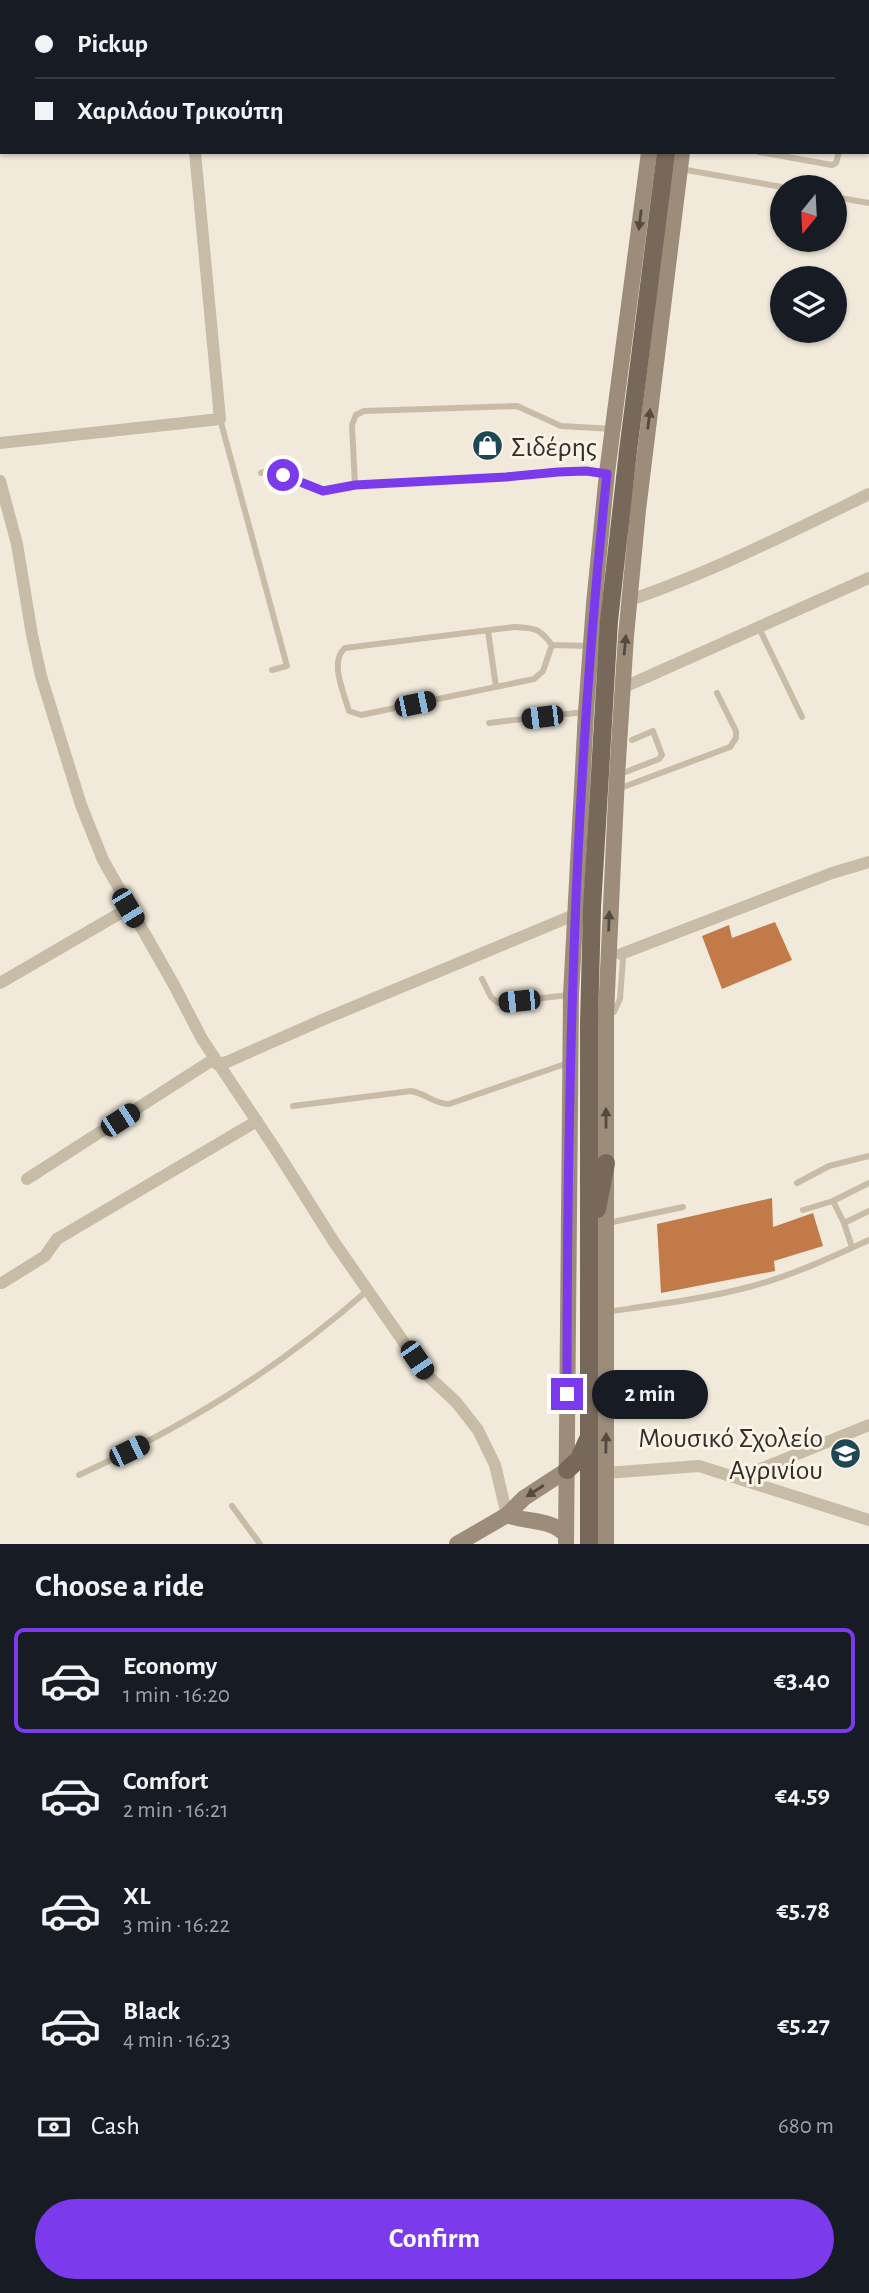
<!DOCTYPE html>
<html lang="en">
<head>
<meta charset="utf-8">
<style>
  body { margin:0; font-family:"Alegreya Sans",sans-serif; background:#242831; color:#f1f3f6; height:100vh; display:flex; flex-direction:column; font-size:26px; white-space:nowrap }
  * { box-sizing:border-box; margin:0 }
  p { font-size:23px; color:#9ea1a6 }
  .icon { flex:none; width:38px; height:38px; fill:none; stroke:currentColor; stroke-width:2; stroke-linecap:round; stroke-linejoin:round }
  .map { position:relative; height:1544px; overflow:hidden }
  .drawer { display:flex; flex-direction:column; background:#171b24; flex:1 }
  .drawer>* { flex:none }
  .top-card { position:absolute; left:0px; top:0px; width:870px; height:154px; box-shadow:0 2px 5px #0004; display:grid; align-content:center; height:154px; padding:0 35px; background:#171b24 }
  .needle { width:46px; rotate:198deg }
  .fabs { position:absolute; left:770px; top:175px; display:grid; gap:14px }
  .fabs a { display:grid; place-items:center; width:77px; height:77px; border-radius:50%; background:#171b24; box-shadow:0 2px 5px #0004; font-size:35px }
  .end { position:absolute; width:32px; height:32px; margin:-16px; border:9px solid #7c3aed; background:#fff; box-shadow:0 0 0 4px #fff }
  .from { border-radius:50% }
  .bubble { position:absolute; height:49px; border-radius:24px; background:#171b24; box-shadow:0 2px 5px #0004; font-size:23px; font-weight:600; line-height:49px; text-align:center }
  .car { position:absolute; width:21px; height:42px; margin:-21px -10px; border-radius:9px; box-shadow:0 0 5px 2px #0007; background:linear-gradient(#222 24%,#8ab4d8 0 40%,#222 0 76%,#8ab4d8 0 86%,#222 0) }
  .top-card b { display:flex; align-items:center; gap:24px; height:66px; font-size:26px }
  .top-card b+b { border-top:2px solid #363941 }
  .top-card i { width:18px; height:18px; background:#f1f3f6 }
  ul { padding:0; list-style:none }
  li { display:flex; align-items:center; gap:21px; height:105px; margin:0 14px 10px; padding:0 21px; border:4px solid transparent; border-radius:10px }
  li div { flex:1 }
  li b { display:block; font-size:26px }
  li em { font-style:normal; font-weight:600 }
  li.active { border-color:#7c3aed }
  li>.icon { width:63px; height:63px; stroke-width:1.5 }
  h2 { padding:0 35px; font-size:32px; line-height:84px }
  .pay { display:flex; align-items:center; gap:18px; height:77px; padding:0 35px; font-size:26px }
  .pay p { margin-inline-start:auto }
  .primary-button { display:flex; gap:14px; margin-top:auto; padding:14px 35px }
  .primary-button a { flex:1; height:80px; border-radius:42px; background:#7c3aed; color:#fff; font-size:28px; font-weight:600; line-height:80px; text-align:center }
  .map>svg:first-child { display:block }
</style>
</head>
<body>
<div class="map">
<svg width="869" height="1544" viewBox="0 0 869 1544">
  <rect width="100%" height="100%" fill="#f1eadb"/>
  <g fill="#c27a48">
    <path d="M 775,922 L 792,960 L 722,989 L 702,936 L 729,925 L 732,938 Z"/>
    <path d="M 772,1198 L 773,1227 L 813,1213 L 823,1246 L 774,1261 L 775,1271 L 661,1293 L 657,1224 Z"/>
  </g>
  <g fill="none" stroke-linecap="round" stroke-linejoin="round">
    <g stroke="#c8bca7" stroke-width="6">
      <path d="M 759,152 L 832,165 L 836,163 L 839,152"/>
      <path d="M 681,169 L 782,187"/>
      <path d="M 835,197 L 869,203"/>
      <path d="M 220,419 L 287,666 L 272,670"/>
      <path d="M 261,473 C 282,463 302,490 323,491 C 333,491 345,487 355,485 L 586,471 L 606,473"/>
      <path d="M 355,485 L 352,425 L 356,415 L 364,411 L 517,406 L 561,426 L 613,429"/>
      <path d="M 759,628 L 802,717"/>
      <path d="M 488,631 L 496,687"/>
      <path d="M 552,645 L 543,671 L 534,679 L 361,715 L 349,711 C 344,693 329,661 345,648 L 514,627 C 535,628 539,628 552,645 L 590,646"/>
      <path d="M 489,723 L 584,712"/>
      <path d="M 618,775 L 659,759 L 662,755 L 653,731 L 632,740"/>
      <path d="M 618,789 L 730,747 L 736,738 L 736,731 L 717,693"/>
      <path d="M 482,979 L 491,997 L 498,1003 L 569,995"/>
      <path d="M 608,1013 L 614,1012 L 620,999 L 623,958 L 620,954"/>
      <path d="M 293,1106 L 411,1091 C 425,1093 434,1104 449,1104 L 568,1063"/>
      <path d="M 797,1183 L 829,1166 L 869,1156"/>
      <path d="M 803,1210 L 833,1201"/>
      <path d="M 608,1223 L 683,1207"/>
      <path d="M 844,1223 L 869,1211"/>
      <path d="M 852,1247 L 844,1223 L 833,1201 L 869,1183"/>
      <path d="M 606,1312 C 654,1305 703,1299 749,1287 C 791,1276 830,1258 869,1240"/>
      <path d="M 79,1475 C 188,1425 278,1369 368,1290"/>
      <path d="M 232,1506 L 260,1544"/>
    </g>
    <g stroke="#c8bca7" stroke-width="12">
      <path d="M 183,0 L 183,2"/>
      <path d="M 0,443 L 220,419 L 195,152"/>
      <path d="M 0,481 L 17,544 L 32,635 L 41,676 L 81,805 L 103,860 L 174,985 L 202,1039 L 274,1147 L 334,1242 L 426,1374 L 456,1402 L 478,1430 L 495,1465 L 507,1515"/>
      <path d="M 630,600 C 712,572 791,532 869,494"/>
      <path d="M 622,688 L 869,578"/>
      <path d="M 621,954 L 832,873 L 869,862"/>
      <path d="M 0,983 L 129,908"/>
      <path d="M 217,1064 L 227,1062 L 322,1020 L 574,915"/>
      <path d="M 27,1179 L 214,1059"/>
      <path d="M 2,1283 L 45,1256 L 57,1239 L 257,1121"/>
      <path d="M 606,1473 L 699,1466 L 869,1520"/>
      <path d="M 743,1480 L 753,1472 L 869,1425"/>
    </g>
    <g stroke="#9c8c79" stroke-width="16">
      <path d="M 668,2 L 668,0"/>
      <path d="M 702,2 L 702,0"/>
      <path d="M 507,1515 C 528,1523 550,1518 566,1535"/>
      <path d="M 457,1544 L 507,1515 L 524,1498 L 567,1470"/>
      <path d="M 566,1544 L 571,995 L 586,712 L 594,604 L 607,473 L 649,152"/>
      <path d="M 606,1544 L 606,1014 L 617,776 L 626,636 L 638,510 L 682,152"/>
    </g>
    <g stroke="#776859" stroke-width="18">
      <path d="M 686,2 L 686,0"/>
      <path d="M 597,1209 L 606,1163"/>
      <path d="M 567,1470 L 579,1459 L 587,1441"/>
      <path d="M 589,1544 L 589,1024 L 592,908 L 609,621 L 628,451 L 666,152"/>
    </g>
  </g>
  <defs><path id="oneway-solid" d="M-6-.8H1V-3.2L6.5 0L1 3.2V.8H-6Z" transform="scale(1.75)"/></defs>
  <g fill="#544a40">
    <use href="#oneway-solid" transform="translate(640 220) rotate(97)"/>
    <use href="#oneway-solid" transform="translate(649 419) rotate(-83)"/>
    <use href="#oneway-solid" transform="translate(625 645) rotate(-85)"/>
    <use href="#oneway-solid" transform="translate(609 921) rotate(-88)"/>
    <use href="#oneway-solid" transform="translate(606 1118) rotate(-90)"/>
    <use href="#oneway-solid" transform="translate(606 1443) rotate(-89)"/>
    <use href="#oneway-solid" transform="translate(535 1491) rotate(147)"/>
  </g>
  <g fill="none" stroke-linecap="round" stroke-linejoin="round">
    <path stroke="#7c3aed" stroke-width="9" d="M 283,475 L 323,491 L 355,485 L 506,477 L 558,472 L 586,471 L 607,474 C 574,779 567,1086 567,1394"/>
  </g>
  <defs>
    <symbol id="shop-disc" viewBox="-11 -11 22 22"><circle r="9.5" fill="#1f4855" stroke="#f9f4e7"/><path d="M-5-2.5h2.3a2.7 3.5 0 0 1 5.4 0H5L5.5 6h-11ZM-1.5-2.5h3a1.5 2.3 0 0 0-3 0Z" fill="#fff"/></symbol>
    <symbol id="school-disc" viewBox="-11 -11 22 22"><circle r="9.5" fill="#1f4855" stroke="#f9f4e7"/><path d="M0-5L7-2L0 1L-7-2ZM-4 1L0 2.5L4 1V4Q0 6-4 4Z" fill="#fff"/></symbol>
  </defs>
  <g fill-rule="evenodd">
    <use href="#shop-disc" x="470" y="428" width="35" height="35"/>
    <use href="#school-disc" x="828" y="1436" width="35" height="35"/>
  </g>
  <g text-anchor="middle" stroke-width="6" stroke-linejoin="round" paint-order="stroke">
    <g font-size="28" fill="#352e28" stroke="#f9f4e7" text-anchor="start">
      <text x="511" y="456">Σιδέρης</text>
      <text x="823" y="1447" text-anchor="end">Μουσικό Σχολείο<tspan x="823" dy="32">Αγρινίου</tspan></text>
    </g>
  </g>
</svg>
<div class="fabs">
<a><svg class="needle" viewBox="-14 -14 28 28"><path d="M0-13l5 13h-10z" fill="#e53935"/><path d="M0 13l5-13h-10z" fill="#9ea1a6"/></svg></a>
<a><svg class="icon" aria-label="layers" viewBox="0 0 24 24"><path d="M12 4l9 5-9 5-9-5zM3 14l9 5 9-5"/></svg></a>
</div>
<i class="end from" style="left:283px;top:475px"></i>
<i class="end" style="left:567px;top:1394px"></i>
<div class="bubble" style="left:592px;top:1370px;width:116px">2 min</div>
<i class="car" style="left:415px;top:704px;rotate:78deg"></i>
<i class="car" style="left:542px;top:717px;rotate:263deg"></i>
<i class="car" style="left:128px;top:908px;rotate:149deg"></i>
<i class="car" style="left:519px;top:1001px;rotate:264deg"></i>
<i class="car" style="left:120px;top:1120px;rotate:57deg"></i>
<i class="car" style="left:417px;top:1360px;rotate:146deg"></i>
<i class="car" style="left:129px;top:1451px;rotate:64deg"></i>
<div class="top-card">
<b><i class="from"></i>Pickup</b>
<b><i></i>Χαριλάου Τρικούπη</b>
</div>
</div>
<section class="drawer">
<h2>Choose a ride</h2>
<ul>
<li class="active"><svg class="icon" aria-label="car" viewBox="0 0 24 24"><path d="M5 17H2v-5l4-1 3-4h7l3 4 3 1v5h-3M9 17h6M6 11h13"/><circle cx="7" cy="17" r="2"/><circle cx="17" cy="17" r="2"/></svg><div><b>Economy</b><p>1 min · 16:20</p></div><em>€3.40</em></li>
<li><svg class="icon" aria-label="car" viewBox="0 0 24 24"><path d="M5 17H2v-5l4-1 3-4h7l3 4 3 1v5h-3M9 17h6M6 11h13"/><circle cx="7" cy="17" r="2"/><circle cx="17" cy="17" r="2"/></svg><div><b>Comfort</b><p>2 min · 16:21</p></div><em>€4.59</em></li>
<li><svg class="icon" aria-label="car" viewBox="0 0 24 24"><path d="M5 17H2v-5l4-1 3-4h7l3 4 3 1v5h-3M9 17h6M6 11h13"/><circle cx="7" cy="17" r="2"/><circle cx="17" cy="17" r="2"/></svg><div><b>XL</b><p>3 min · 16:22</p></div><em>€5.78</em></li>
<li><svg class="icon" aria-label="car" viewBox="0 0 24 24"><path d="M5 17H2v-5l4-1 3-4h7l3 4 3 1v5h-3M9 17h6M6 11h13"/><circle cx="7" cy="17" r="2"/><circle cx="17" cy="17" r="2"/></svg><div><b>Black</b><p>4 min · 16:23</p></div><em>€5.27</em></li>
</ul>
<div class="pay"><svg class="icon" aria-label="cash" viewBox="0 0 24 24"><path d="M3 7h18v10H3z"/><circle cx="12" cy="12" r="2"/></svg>Cash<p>680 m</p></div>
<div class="primary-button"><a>Confirm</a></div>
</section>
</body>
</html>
